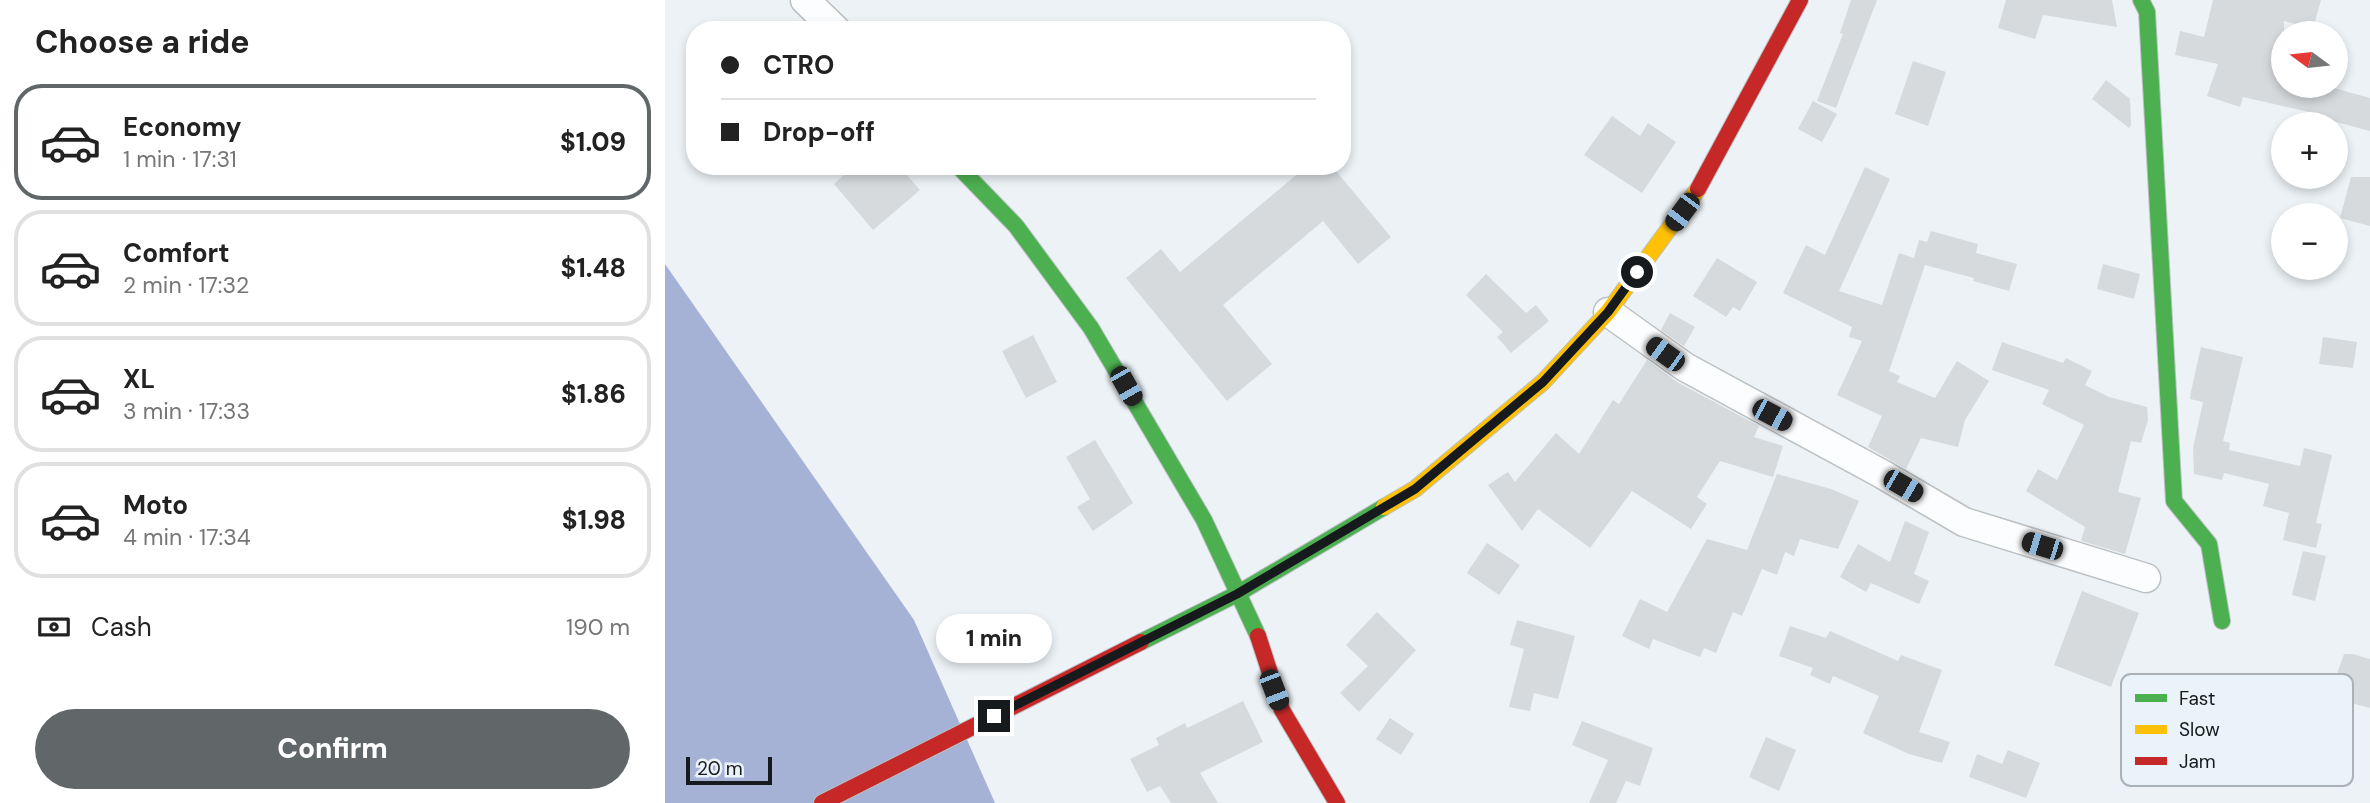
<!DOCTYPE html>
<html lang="en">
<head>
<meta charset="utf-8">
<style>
  body { margin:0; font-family:"DM Sans",sans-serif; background:#f2f2f2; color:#222; height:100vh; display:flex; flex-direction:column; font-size:26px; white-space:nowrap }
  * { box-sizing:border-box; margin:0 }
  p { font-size:23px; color:#767676 }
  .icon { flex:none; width:38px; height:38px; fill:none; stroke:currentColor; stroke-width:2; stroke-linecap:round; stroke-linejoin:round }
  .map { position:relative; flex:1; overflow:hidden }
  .panel { display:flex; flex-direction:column; background:#fff; width:665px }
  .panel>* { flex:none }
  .banner { position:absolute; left:21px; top:21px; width:665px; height:154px; border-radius:28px; box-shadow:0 4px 10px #0003; display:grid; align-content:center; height:154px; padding:0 35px; background:#fff }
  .needle { width:46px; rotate:285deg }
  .controls { position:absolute; left:1606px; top:21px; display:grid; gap:14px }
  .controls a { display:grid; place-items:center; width:77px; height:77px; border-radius:50%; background:#fff; box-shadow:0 4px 10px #0003; font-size:35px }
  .scale { position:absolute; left:21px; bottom:18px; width:86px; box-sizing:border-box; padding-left:7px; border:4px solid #161a1c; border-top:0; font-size:19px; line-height:24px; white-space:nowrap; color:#161a1c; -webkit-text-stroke:5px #e9f3f9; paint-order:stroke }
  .end { position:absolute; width:32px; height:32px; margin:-16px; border:9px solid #161a1c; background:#fff; box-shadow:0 0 0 4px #fff }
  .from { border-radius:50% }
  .bubble { position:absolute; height:49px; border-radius:24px; background:#fff; box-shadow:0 4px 10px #0003; font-size:23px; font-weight:800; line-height:49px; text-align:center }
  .car { position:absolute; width:21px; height:42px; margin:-21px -10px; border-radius:9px; box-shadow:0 0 5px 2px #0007; background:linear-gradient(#222 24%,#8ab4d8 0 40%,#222 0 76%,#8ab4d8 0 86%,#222 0) }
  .banner b { display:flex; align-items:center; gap:24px; height:66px; font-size:26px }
  .banner b+b { border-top:2px solid #e0e0e0 }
  .banner i { width:18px; height:18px; background:#222 }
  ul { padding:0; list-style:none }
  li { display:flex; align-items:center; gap:21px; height:116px; margin:0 14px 10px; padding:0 21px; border:4px solid #e0e0e0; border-radius:28px }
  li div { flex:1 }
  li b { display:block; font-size:26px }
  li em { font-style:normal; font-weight:800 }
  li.active { border-color:#616668 }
  li>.icon { width:63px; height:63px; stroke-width:1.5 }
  h2 { padding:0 35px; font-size:32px; line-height:84px }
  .pay { display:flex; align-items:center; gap:18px; height:77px; padding:0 35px; font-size:26px }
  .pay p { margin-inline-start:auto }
  .primary-button { display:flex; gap:14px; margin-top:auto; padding:14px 35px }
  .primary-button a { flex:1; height:80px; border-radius:42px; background:#616668; color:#fff; font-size:28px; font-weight:800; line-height:80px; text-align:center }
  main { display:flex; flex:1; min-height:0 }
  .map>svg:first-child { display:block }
</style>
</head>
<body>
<main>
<section class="panel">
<h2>Choose a ride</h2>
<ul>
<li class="active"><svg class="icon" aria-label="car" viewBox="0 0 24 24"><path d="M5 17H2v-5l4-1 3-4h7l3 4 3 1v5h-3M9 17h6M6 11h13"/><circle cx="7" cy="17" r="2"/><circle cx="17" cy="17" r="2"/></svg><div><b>Economy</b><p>1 min · 17:31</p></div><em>$1.09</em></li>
<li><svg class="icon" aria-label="car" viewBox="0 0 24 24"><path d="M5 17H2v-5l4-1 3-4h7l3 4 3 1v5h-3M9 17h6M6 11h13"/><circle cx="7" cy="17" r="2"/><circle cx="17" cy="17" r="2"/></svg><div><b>Comfort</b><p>2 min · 17:32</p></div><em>$1.48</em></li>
<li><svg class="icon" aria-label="car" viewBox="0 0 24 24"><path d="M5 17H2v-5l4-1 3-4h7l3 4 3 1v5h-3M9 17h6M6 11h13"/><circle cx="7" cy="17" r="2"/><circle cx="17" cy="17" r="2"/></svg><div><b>XL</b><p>3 min · 17:33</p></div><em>$1.86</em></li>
<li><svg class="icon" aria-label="car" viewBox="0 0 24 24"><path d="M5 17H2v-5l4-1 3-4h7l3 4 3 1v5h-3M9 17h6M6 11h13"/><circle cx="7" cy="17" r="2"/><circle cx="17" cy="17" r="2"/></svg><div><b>Moto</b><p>4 min · 17:34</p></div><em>$1.98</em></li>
</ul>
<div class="pay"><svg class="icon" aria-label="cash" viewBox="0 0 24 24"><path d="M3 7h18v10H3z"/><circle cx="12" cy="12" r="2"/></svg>Cash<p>190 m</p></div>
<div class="primary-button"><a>Confirm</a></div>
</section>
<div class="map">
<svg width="1705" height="803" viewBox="0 0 1705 803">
  <rect width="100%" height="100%" fill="#ecf2f6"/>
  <path fill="#a5b2d6" d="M 0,264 L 249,620 L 330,803 L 0,803 Z"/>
  <g fill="#d6dadd">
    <path d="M 1186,0 L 1212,0 L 1171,108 L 1152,101 L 1178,34 L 1175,33 Z"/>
    <path d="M 1341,0 L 1447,0 L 1452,27 L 1378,15 L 1370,39 L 1333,28 Z"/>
    <path d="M 1548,0 L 1656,0 L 1648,29 L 1619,21 L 1619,86 L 1662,86 L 1705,98 L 1705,131 L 1660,119 L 1661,116 L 1578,97 L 1575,107 L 1542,96 L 1553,64 L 1510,55 L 1515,31 L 1539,37 Z"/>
    <path d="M 1248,61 L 1281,72 L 1263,126 L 1230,114 Z"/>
    <path d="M 1441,80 L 1465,99 L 1466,125 L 1464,128 L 1427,99 Z"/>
    <path d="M 1148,101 L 1172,114 L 1157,142 L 1133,129 Z"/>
    <path d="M 947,116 L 975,136 L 983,123 L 1011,142 L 977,193 L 919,155 Z"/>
    <path d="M 189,166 L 234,166 L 255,190 L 208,230 L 169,184 Z"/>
    <path d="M 642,166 L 667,166 L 726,237 L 693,264 L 658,221 L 558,305 L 607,364 L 562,401 L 461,278 L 496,249 L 515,272 Z"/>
    <path d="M 1200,167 L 1225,179 L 1174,291 L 1217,305 L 1234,253 L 1249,258 L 1254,240 L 1262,242 L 1266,231 L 1313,244 L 1311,253 L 1352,264 L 1344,291 L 1308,281 L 1309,278 L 1260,265 L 1224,371 L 1235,376 L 1232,382 L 1270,398 L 1292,361 L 1324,381 L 1300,420 L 1293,447 L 1256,438 L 1241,469 L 1203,447 L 1217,416 L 1172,395 L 1197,341 L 1184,337 L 1187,327 L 1118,293 L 1141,245 L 1160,255 Z"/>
    <path d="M 1686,177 L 1705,177 L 1705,226 L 1675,218 Z"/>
    <path d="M 1052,258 L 1092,282 L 1075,311 L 1068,307 L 1061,317 L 1028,296 Z"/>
    <path d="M 1438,264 L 1475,274 L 1469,299 L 1432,289 Z"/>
    <path d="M 821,274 L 861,313 L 871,305 L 884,321 L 846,353 L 832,337 L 838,332 L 801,295 Z"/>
    <path d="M 1005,313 L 1030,327 L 1019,346 L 996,330 Z"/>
    <path d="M 368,335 L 392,382 L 361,398 L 337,351 Z"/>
    <path d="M 1658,337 L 1692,342 L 1688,368 L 1654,364 Z"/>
    <path d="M 1337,342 L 1398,363 L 1401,358 L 1427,371 L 1420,385 L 1444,397 L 1482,407 L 1483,420 L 1476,443 L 1466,441 L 1453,492 L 1476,498 L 1460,554 L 1416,541 L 1420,527 L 1361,491 L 1373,469 L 1392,480 L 1419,425 L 1377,404 L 1384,390 L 1327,370 Z"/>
    <path d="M 1536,347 L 1578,357 L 1558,441 L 1565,443 L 1564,450 L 1635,466 L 1639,448 L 1667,455 L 1651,523 L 1657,524 L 1651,548 L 1618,540 L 1624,513 L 1598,506 L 1604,484 L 1559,473 L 1557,480 L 1529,474 L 1528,448 L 1538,402 L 1525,399 L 1525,396 Z"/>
    <path d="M 982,360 L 1012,382 L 1094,426 L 1089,437 L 1118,446 L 1108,477 L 1055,461 L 1032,497 L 1042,504 L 1026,529 L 967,491 L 925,548 L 873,509 L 857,531 L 823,485 L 843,472 L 850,482 L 891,433 L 914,454 L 948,400 L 954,404 Z"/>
    <path d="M 430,440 L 468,503 L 428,531 L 412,507 L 425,499 L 401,457 Z"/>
    <path d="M 1112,474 L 1166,489 L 1194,501 L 1173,549 L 1135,539 L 1129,556 L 1120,552 L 1112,575 L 1097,569 L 1077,616 L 1068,612 L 1051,653 L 1039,648 L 1035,657 L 988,639 L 984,649 L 957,636 L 975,599 L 1002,612 L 1042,539 L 1082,550 Z"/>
    <path d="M 1240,521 L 1264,532 L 1249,574 L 1264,581 L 1254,604 L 1206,583 L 1201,592 L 1175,577 L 1193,544 L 1225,562 Z"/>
    <path d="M 822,543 L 855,565 L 834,595 L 802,573 Z"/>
    <path d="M 1638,551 L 1661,556 L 1650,601 L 1627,595 Z"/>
    <path d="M 1417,591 L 1474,613 L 1446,687 L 1389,665 Z"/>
    <path d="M 712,612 L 751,650 L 694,712 L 675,693 L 703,666 L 681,645 Z"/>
    <path d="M 852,620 L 910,636 L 893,699 L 869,693 L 865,711 L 844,707 L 859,649 L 845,645 Z"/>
    <path d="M 1125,626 L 1161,638 L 1165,631 L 1233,661 L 1236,655 L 1277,670 L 1254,732 L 1285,742 L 1277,763 L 1244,754 L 1198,733 L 1214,696 L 1168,676 L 1165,684 L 1145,675 L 1148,668 L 1114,656 Z"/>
    <path d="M 1679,654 L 1688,654 L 1705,659 L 1705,708 L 1664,697 Z"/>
    <path d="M 578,701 L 598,742 L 535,773 L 553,803 L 506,803 L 495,786 L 482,792 L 465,759 L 494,745 L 491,738 L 520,723 L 522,728 Z"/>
    <path d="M 725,718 L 749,734 L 736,755 L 711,739 Z"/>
    <path d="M 917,721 L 988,748 L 975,786 L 961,781 L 951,803 L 924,803 L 943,760 L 907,745 Z"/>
    <path d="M 1101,737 L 1131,750 L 1114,791 L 1084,777 Z"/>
    <path d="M 1343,750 L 1375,763 L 1361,798 L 1304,777 L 1312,754 L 1337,764 Z"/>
  </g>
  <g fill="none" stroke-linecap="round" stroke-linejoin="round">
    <defs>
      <g id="street">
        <path d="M 140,0 L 171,30"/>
        <path d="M 943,312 L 1020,367 L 1217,474 L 1299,522 L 1481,578"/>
      </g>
      <g id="fast">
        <path d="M 1476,0 L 1482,12 L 1509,501 L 1544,544 L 1557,621"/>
        <path d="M 293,166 L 351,226 L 426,328 L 539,520 L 593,636"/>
        <path d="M 476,642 L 572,594 L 719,507"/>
      </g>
      <path id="slow" d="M 719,507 L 750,489 L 878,382 L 943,312 L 1033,189"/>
      <g id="jam">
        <path d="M 1033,189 L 1135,0"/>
        <path d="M 593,636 L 617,710 L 672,803"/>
        <path d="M 157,803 L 476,642"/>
      </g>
    </defs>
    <use href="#street" stroke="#bcc0c3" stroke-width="31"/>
    <use href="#fast" stroke="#bcc0c3" stroke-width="18"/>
    <use href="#slow" stroke="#bcc0c3" stroke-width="18"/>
    <use href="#jam" stroke="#bcc0c3" stroke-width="18"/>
    <use href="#street" stroke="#fcfdfe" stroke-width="28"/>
    <use href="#fast" stroke="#4caf50" stroke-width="16"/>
    <use href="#slow" stroke="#ffc107" stroke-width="16"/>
    <use href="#jam" stroke="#c62828" stroke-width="16"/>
  </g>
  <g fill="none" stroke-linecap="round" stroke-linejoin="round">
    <path stroke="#161a1c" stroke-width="9" d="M 329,716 L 572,594 L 750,489 L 878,382 L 943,312 L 972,272"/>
  </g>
  <rect x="1456" y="674" width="232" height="112" rx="10" fill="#e9f3f9" stroke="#aab2b7" stroke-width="2"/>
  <rect x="1470" y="694" width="32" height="8" fill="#4caf50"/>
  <rect x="1470" y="725" width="32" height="9" fill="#ffc107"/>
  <rect x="1470" y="757" width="32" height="8" fill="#c62828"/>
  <g font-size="19" fill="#161a1c">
    <text x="1514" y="705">Fast</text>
    <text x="1514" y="736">Slow</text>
    <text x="1514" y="768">Jam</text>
  </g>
</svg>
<div class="controls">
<a><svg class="needle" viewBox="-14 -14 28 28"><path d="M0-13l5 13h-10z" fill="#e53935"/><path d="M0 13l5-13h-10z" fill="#767676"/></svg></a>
<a>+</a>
<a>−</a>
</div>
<div class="scale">20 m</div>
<i class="end from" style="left:972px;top:272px"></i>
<i class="end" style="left:329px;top:716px"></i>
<div class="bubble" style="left:271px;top:614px;width:116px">1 min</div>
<i class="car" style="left:1017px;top:212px;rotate:217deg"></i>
<i class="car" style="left:1000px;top:354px;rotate:306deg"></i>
<i class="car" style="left:461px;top:386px;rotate:150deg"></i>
<i class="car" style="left:1107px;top:415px;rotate:118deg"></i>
<i class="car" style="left:1238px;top:486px;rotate:120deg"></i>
<i class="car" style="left:1377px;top:546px;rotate:287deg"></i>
<i class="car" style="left:609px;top:690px;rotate:159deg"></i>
<div class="banner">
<b><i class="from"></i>CTRO</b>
<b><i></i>Drop-off</b>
</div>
</div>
</main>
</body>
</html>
